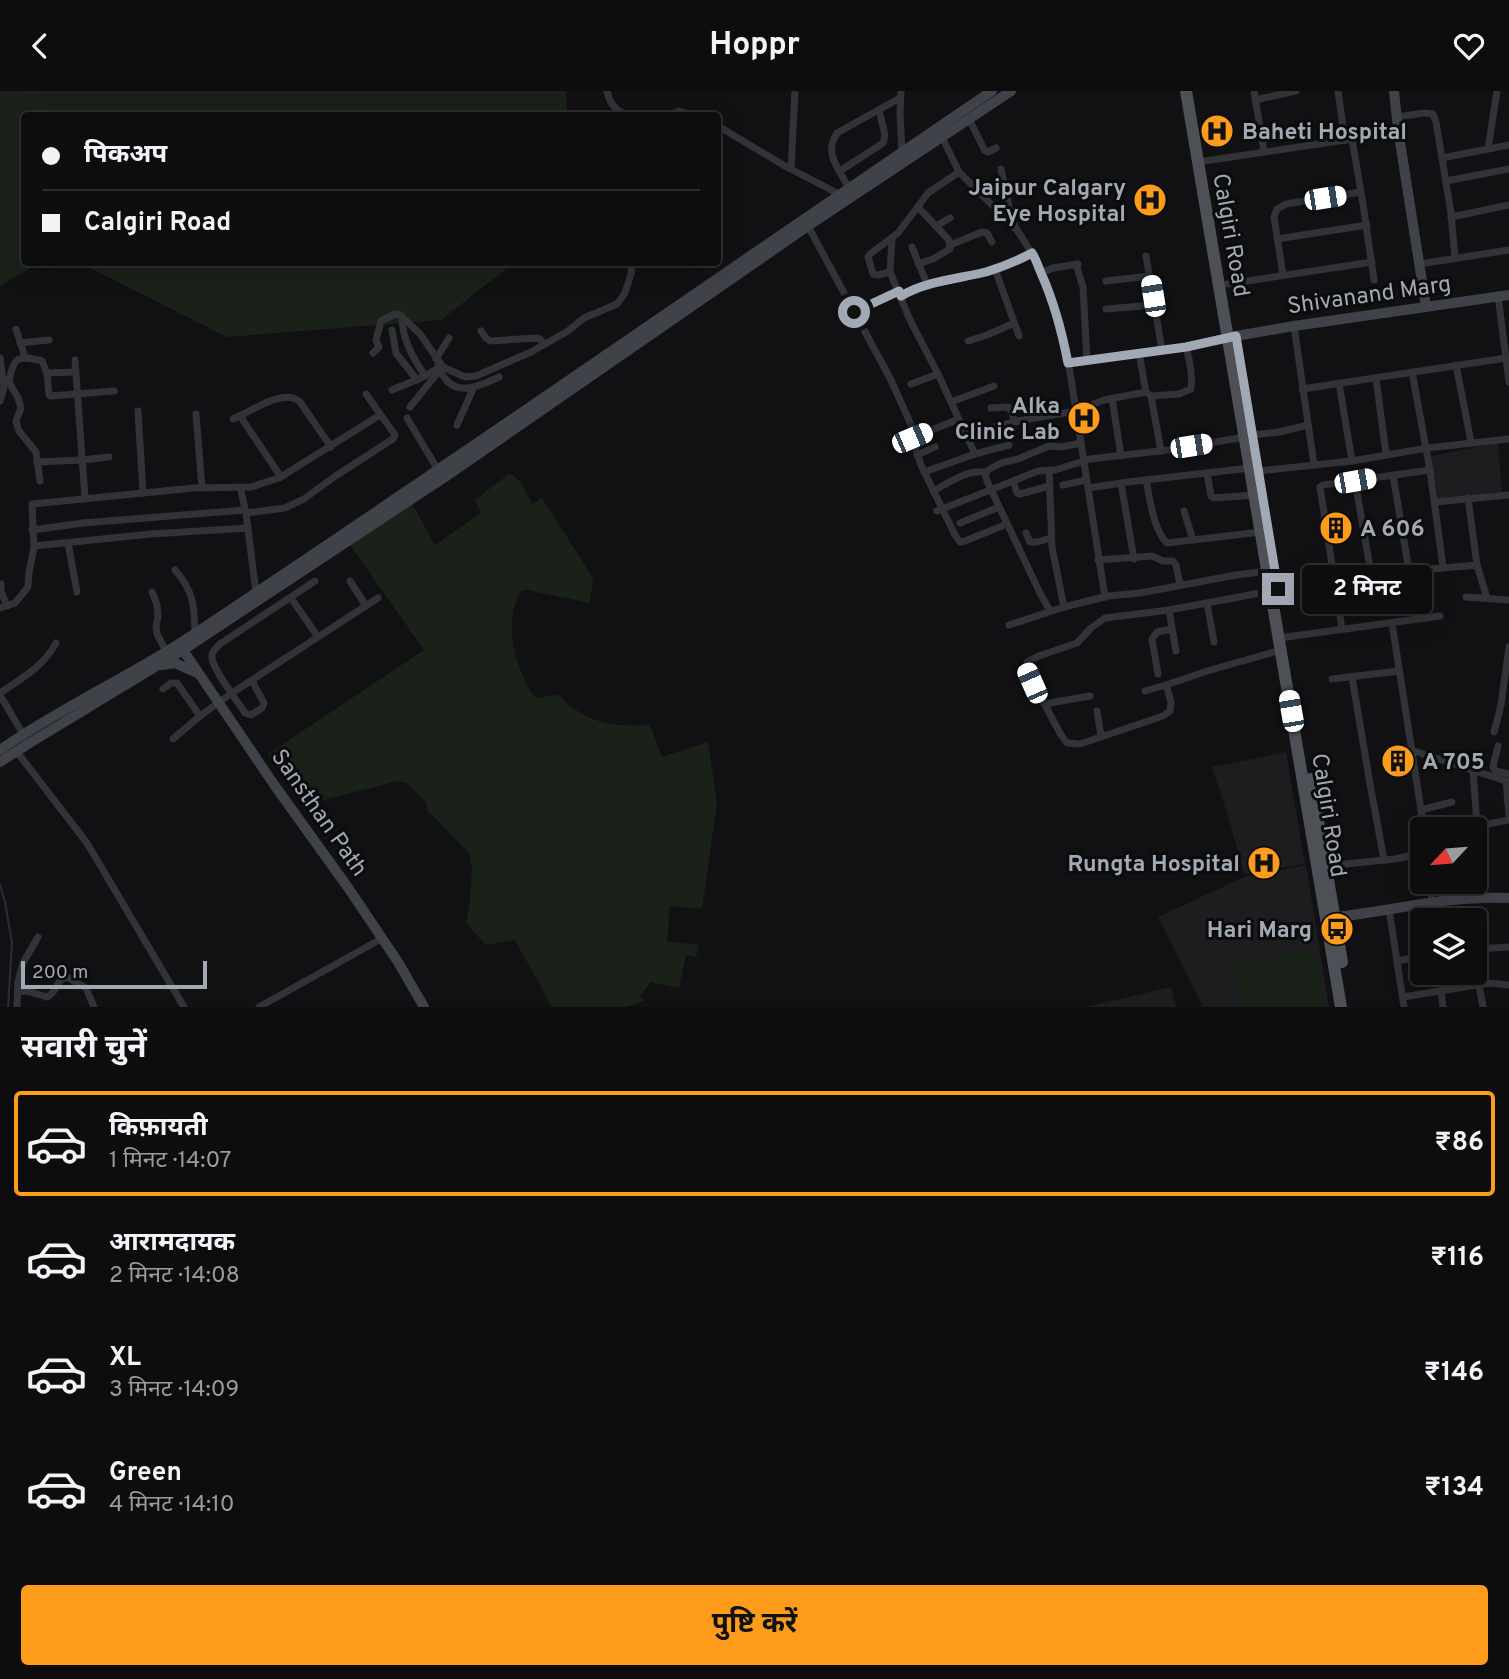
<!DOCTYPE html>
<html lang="hi">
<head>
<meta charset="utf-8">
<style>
  body { margin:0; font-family:Overpass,"Noto Sans Devanagari",sans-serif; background:#1b1b1c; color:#f1f3f6; height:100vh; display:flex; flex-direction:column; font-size:26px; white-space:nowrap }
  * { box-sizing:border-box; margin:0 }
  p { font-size:23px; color:#9a9c9e }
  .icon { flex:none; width:38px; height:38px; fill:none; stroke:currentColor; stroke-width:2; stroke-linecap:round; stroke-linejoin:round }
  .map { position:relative; height:916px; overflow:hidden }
  .panel { display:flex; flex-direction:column; background:#0d0d0e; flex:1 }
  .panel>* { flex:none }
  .banner { position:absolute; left:21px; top:21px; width:700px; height:154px; border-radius:7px; box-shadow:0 7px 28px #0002,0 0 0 2px #2d2d2e; display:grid; align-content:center; height:154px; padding:0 21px; background:#0d0d0e }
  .needle { width:46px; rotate:244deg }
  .buttons { position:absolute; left:1410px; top:726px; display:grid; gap:14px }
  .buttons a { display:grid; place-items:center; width:77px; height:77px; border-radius:7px; background:#0d0d0e; box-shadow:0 7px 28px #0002,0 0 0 2px #2d2d2e; font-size:35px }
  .scale { position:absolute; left:21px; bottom:18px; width:186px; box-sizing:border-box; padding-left:7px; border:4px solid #a1a9b5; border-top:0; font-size:19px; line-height:24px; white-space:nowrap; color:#a1a9b5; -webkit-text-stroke:5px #0c0c0d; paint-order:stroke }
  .end { position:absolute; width:32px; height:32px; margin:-16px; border:9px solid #a1a9b5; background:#111; box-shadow:0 0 0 4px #111 }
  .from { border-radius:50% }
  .bubble { position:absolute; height:49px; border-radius:7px; background:#0d0d0e; box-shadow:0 7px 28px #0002,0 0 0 2px #2d2d2e; font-size:23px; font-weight:700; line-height:49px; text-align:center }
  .car { position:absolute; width:21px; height:42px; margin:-21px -10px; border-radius:9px; box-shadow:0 0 5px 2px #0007; background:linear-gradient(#fff 24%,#345 0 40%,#fff 0 76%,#345 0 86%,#fff 0) }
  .banner b { display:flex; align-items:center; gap:24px; height:66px; font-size:26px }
  .banner b+b { border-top:2px solid #2d2d2e }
  .banner i { width:18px; height:18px; background:#f1f3f6 }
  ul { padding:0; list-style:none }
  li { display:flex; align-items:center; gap:21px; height:105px; margin:0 14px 10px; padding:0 7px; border:4px solid transparent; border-radius:7px }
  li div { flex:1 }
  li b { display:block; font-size:26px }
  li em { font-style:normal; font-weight:700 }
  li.active { border-color:#ff9c1c }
  li>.icon { width:63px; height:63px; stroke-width:1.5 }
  h2 { padding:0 21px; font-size:32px; line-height:84px }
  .primary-button { display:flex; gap:14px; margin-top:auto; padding:14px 21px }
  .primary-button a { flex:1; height:80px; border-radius:7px; background:#ff9c1c; color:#111; font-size:28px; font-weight:700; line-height:80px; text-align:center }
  header { display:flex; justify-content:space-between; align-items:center; height:91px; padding:0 21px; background:#0d0d0e; font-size:32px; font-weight:700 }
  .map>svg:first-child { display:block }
</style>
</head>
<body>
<header><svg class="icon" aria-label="back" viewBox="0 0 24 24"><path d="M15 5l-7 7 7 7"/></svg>Hoppr<svg class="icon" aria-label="heart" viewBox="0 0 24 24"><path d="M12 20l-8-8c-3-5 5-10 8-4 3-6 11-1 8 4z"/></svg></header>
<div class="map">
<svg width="1509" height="916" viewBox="0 0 1509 916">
  <rect width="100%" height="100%" fill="#111113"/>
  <g fill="#1d1d20">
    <path d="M 1498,352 L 1502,401 L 1439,410 L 1431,365 Z"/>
    <path d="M 1286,661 L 1305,773 L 1244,783 L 1227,722 L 1212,676 Z"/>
    <path d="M 1306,774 L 1329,916 L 1203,916 L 1158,826 L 1244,786 Z"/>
    <path d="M 1171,896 L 1176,916 L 1085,916 Z"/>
  </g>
  <g fill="#192119">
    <path d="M 0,0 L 566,0 L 567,24 L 24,24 L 24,172 L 39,172 L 0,195 Z"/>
    <path d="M 80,172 L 514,172 L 441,229 L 227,246 Z"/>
    <path d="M 510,382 L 521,391 L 532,413 L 542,407 L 593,487 L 590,512 L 527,499 L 521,500 C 505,527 512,563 525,589 C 527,594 530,600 533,604 C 541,611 551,601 560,605 C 561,606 566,612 567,613 C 571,617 577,619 581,622 C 602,635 626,635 650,634 L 662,666 L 708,651 L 717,712 L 702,818 L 670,815 L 667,850 L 699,854 L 696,866 L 686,864 L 679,897 L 651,891 L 640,905 L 643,910 L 627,916 L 552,916 L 515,849 L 485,854 L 466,831 L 470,811 L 472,777 L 469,762 L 428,720 L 425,710 L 406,692 L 398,690 L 304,714 L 268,663 L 424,559 L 350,454 L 412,413 L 435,454 L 481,422 L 475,409 Z"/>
    <path d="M 1315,858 L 1325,916 L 1241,916 L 1233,872 Z"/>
  </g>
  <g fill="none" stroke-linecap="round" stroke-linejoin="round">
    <path stroke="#263137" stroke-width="2" d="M 0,794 L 5,811 L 12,852 L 8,916"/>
    <g stroke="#323338" stroke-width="7">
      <path d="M 607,0 C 610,14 617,23 632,24"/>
      <path d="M 901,0 L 900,23 L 902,61"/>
      <path d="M 1254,0 L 1264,60"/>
      <path d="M 1338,0 L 1345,49"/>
      <path d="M 1255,9 L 1296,0"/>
      <path d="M 643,24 L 672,23"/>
      <path d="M 671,24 L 679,20 L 693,24"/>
      <path d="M 1397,26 L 1424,22 L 1433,23 L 1436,31 L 1451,122 L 1455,167"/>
      <path d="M 969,28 L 985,60 L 988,61 L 996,57"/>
      <path d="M 718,35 L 785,75 L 839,103"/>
      <path d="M 942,46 L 959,81 L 1017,139 L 1035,167 L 1048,195 L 1060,232 L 1069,275 L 1105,506"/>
      <path d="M 1352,48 L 1363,113 L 1374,189"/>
      <path d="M 1488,58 L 1497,0"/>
      <path d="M 718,60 L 718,63"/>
      <path d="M 1442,67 L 1509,54"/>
      <path d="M 1198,71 L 1352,48 L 1398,38"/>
      <path d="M 791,78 L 795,0"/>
      <path d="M 1001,78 L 1010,120 L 1015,135"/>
      <path d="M 840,80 L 883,52 L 885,44 L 879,19"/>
      <path d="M 1446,90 L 1509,78"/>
      <path d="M 849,97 C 839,78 823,62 837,42 L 900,7"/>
      <path d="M 1451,126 L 1509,114"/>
      <path d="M 808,135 L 891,289 L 912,336 L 912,347 L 921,374 L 955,444 L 960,451 L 965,450 L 1007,433"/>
      <path d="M 936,135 L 950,127"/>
      <path d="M 892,148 L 890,181 L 910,229 L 938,283 L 975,363"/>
      <path d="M 1277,148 L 1367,134"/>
      <path d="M 950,154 L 982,141 L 987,142 L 992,151"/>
      <path d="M 912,156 L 927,193"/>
      <path d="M 1146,165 L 1162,259"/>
      <path d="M 918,173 L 933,168 L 950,158 L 949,149 L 918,116"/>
      <path d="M 1076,173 L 1083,196 L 1087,270"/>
      <path d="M 1419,173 L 1509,159"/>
      <path d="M 995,178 L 1019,245"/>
      <path d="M 890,181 L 878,184 L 873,183 L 868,166 L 870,163 L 898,142 L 928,102 L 959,81"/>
      <path d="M 1041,182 L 1053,177 L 1078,173"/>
      <path d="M 1283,184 L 1274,126 L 1277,118 L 1286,113 L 1361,101"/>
      <path d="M 1106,190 L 1150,185"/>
      <path d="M 1227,193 L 1372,171"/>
      <path d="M 901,205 L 914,197 L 995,178 L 1009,174 L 1032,162"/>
      <path d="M 1498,205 L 1509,291"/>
      <path d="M 1106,218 L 1154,214"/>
      <path d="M 854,221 L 899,200"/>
      <path d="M 402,226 C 402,248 413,267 425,285"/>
      <path d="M 1294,235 L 1314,374"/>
      <path d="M 16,238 L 25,266"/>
      <path d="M 392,239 L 396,262 L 417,289"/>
      <path d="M 481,240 L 486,247 L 490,250 L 537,247 L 540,248 L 544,253"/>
      <path d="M 968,250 L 987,244 L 1014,232"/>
      <path d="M 20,252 L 49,249"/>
      <path d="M 373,262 L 379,256 L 376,249 L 381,230 L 395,223 L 400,224 L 420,243 L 443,276 L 465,286 L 476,285 L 531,261 L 568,240 L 584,227 L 617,213 L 625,202 L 631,183 L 632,172"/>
      <path d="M 1139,262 L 1146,301 L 1151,305 L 1179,303 L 1191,298 C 1193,283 1190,270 1186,256"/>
      <path d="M 0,267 L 4,297 L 0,310"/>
      <path d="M 436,268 L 449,247"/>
      <path d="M 75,269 L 85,407"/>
      <path d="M 1068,272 L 1186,256 L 1230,246"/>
      <path d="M 438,274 C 450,308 474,298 499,286"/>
      <path d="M 1456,274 L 1471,351"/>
      <path d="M 1412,281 L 1430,379 L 1443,476"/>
      <path d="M 47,282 L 75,281"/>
      <path d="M 1376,287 L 1386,363"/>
      <path d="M 9,291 L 18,307 L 21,317 L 16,330 L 19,340 L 36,361 L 40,390"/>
      <path d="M 1339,292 L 1352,370"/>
      <path d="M 4,293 L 9,291 C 13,265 19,264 42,270 L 47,282 L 49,304 L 51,305 L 114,300"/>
      <path d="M 911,293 L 938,283"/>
      <path d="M 1302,298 L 1506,267"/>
      <path d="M 392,299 L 423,286 L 439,277"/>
      <path d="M 1151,305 L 1161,360"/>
      <path d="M 1112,307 L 1121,365"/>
      <path d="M 951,311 L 994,295"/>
      <path d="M 410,316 L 440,279"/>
      <path d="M 991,317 L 1008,316 L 1012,321 L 1014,331"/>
      <path d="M 138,320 L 143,402"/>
      <path d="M 196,323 L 202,397"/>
      <path d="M 240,325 L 281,386"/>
      <path d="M 407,327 L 438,379"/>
      <path d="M 233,328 C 251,321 284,296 300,311 L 331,356"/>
      <path d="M 457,334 L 473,298"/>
      <path d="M 1253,344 L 1279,341 L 1308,334"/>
      <path d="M 968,345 L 988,338 L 1018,330 L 1076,320 L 1104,309 L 1146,301"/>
      <path d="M 912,347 L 959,328"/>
      <path d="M 917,364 L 935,356"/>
      <path d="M 37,371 L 82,369 L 109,366"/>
      <path d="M 1049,379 L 1052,456 L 1064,516"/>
      <path d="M 1259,380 L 1352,370 L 1427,357 L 1509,348"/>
      <path d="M 924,381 L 975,363 L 1009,354"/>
      <path d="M 1207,382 L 1211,405 L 1214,407 L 1255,404"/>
      <path d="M 1393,384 L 1409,480"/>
      <path d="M 1146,389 C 1150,407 1153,439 1167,452 L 1261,441"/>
      <path d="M 1013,390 L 1017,402 L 1020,403 L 1050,395"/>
      <path d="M 1355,390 L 1372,488"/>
      <path d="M 1121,392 L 1134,468"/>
      <path d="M 1063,394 L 1087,389"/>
      <path d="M 240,396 L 246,422 L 256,502"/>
      <path d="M 1089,397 L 1128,391 L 1250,377"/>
      <path d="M 933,400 C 947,393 971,376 986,382"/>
      <path d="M 1468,407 L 1477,474 L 1487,507"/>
      <path d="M 1435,411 L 1509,404"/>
      <path d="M 937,420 L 1038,380 L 1055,379 L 1090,368 L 1168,359 L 1245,346"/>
      <path d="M 1184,420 L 1193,449"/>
      <path d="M 246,422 L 285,417 L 304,408 L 334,386 L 393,348 L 395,344 L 366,303"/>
      <path d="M 960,432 L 999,416"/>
      <path d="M 32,439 L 83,432 L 245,419"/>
      <path d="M 1026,442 L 1030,451 L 1037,451 L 1051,447"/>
      <path d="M 68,452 L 77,501"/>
      <path d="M 34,455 L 151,443 L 248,437"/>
      <path d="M 1098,469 L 1152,465 L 1163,470 L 1173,470 L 1176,474 L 1180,494"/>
      <path d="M 175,479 C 194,501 194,514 195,541"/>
      <path d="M 350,490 L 366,515"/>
      <path d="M 1,493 L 1,500 L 7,515"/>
      <path d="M 1336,494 L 1409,480 L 1477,474"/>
      <path d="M 1271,500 L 1169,519 L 1105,527 L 1091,537 L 1077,552 L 1036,566 L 1027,571 L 1026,578 L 1061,644 L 1067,652 L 1080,653 L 1163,625 L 1170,620 L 1171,611 L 1166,594 L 1207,580 L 1281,559"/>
      <path d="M 152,501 L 157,514 L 158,526 L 156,535 L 157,543 L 166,560"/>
      <path d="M 1466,506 L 1509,509"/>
      <path d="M 291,507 L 318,546"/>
      <path d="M 1207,512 L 1214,551"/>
      <path d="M 0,517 L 15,512 L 28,496 L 29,481 L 34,456 L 32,413 L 194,397 L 251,396 L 279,387 L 380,324"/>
      <path d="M 1169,519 L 1176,560"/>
      <path d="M 1050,520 L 1040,502 L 987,390 L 985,383 L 988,379 L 1001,372 L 1018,368 L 1049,355 L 1061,356 L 1081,352"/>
      <path d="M 1392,532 L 1424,738"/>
      <path d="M 1009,534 L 1064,516 L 1108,505 L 1140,502 L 1236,484 L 1268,480"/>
      <path d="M 1342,538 L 1320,396 L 1323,394 L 1430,379"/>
      <path d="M 1279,547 L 1440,525"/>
      <path d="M 1158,583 L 1152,548 L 1157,541 L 1172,538"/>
      <path d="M 1352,586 L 1370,693 L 1384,769"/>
      <path d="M 1332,588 L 1399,580"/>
      <path d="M 252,590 L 264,612 L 262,617 L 251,624 L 245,622 C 237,609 214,581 212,567 C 211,561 216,557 220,553 L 315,490"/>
      <path d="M 163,598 L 171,592 L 177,592 L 200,625"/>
      <path d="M 1145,600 L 1166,594"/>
      <path d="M 0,602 C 21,588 44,575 56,552"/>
      <path d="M 0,604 L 23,643"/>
      <path d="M 1044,613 L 1090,605"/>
      <path d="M 1097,620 L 1101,645"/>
      <path d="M 1494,641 L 1501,614 L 1509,556"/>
      <path d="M 173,648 L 200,625 L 232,602 L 378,507"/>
      <path d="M 1498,655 L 1493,676 L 1496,680 L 1509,683"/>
      <path d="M 1411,659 L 1509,691"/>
      <path d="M 17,661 L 87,752 L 184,916"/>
      <path d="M 1473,679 L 1477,735"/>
      <path d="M 1506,690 L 1509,724"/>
      <path d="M 1421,719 L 1452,711"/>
      <path d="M 1469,738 L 1472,736 L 1509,729"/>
      <path d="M 1326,775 L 1395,768 L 1423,762"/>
      <path d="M 1430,791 L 1432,811"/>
      <path d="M 1468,807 L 1469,791"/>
      <path d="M 1389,818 L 1404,916"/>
      <path d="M 1475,858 L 1509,856"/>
      <path d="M 1397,870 L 1423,865"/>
      <path d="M 1479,894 L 1483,916"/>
      <path d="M 1441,900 L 1443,916"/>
      <path d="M 18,901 L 27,900 L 47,906 C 57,902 56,888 67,886 L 86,897 L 94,916"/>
      <path d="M 1403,906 L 1489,892 L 1509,894"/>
      <path d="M 17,916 L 18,891 L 23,872 L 38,846"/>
      <path d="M 259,916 L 381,848"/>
    </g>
    <g stroke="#3f4248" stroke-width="10">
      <path d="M 1394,0 L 1398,38 L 1426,216"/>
      <path d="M 1236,245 L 1294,235 L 1509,204"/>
      <path d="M 181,556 L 275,695 L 349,798 L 398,871 L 424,916"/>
      <path d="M 162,574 L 175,572 L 197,582"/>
      <path d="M 0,659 C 49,625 103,598 154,568 C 190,547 225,522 260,499 C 505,335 747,166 992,0"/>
      <path d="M 0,671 L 28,653 L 183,559 L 445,386 L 808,135 L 1011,0"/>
      <path d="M 1328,827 C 1389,821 1447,804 1509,807"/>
    </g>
    <g stroke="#4d5057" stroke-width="12">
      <path d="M 1186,0 L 1341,916"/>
      <path d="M 1311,688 L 1342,871"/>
    </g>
  </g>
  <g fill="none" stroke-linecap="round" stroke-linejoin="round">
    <path stroke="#a1a9b5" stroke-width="9" d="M 854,221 L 899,200 L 901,205 C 927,190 957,188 986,181 C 1002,176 1017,170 1032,162 C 1036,168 1038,175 1041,182 C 1054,211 1062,241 1068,272 L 1186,256 L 1236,245 L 1278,498"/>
  </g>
  <defs>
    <symbol id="hospital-disc" viewBox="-11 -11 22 22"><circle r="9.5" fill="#ff9c1c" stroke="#0c0c0d"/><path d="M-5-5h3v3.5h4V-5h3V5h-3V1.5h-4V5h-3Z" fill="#111"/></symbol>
    <symbol id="building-disc" viewBox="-11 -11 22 22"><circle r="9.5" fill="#ff9c1c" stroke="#0c0c0d"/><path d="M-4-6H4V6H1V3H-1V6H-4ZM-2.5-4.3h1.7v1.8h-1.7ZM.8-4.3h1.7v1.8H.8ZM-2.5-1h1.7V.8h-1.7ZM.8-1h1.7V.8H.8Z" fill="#111"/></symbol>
    <symbol id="bus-disc" viewBox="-11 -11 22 22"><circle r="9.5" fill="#ff9c1c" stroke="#0c0c0d"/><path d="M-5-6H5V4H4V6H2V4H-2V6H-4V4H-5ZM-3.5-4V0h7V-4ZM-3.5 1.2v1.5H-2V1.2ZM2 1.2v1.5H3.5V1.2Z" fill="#111"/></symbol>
  </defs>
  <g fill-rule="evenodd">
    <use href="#hospital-disc" x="1198" y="21" width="38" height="38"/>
    <use href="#hospital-disc" x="1131" y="90" width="38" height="38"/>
    <use href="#hospital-disc" x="1065" y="308" width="38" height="38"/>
    <use href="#building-disc" x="1317" y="418" width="38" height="38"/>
    <use href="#building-disc" x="1379" y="651" width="38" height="38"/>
    <use href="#hospital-disc" x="1245" y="753" width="38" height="38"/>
    <use href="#bus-disc" x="1318" y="819" width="38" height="38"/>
  </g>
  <g text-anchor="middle" stroke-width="6" stroke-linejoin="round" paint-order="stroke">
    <g font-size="23" font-weight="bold" fill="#a1a9b5" stroke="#0c0c0d" text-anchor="end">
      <text x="1242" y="48" text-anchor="start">Baheti Hospital</text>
      <text x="1126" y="104">Jaipur Calgary<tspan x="1126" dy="26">Eye Hospital</tspan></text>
      <text x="1060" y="322">Alka<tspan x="1060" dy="26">Clinic Lab</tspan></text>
      <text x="1360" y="445" text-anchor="start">A 606</text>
      <text x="1422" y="678" text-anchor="start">A 705</text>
      <text x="1240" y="780">Rungta Hospital</text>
      <text x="1312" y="846">Hari Marg</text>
    </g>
    <g font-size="23" fill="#a1a9b5" stroke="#0c0c0d">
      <text transform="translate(1232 144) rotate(80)" y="8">Calgiri Road</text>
      <text transform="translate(1369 203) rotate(-8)" y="8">Shivanand Marg</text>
      <text transform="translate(320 721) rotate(55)" y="8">Sansthan Path</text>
      <text transform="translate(1330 724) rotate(81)" y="8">Calgiri Road</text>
    </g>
  </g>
</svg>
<div class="buttons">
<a><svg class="needle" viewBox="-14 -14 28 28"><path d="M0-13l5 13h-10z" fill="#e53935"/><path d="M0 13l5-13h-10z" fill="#9a9c9e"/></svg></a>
<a><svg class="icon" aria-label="layers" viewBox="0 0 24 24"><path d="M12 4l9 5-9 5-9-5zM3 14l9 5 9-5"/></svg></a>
</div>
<div class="scale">200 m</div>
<i class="end from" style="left:854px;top:221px"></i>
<i class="end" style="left:1278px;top:498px"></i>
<div class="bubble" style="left:1302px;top:474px;width:130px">2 मिनट</div>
<i class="car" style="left:1325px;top:107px;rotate:81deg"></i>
<i class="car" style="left:1153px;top:205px;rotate:351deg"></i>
<i class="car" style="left:912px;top:347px;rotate:67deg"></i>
<i class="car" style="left:1191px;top:355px;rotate:81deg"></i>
<i class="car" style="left:1355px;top:390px;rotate:80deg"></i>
<i class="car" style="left:1032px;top:592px;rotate:336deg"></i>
<i class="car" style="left:1291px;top:620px;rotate:350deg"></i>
<div class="banner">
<b><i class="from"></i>पिकअप</b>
<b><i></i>Calgiri Road</b>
</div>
</div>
<section class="panel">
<h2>सवारी चुनें</h2>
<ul>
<li class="active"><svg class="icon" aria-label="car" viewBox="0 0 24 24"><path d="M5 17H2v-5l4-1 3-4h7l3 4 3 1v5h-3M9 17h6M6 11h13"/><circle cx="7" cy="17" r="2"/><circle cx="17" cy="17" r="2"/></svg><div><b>किफ़ायती</b><p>1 मिनट · 14:07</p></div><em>₹86</em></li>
<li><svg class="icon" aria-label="car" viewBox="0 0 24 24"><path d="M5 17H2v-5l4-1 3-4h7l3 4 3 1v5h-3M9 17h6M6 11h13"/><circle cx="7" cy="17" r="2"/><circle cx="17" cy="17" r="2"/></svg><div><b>आरामदायक</b><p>2 मिनट · 14:08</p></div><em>₹116</em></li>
<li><svg class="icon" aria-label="car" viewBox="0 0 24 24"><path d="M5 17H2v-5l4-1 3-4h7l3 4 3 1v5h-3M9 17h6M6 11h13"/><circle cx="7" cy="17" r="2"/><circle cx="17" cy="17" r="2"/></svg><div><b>XL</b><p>3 मिनट · 14:09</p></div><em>₹146</em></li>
<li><svg class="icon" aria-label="car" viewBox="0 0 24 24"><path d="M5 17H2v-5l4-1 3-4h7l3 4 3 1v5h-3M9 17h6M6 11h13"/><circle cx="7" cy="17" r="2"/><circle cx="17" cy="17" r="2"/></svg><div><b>Green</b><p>4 मिनट · 14:10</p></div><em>₹134</em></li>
</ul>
<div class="primary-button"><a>पुष्टि करें</a></div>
</section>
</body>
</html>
